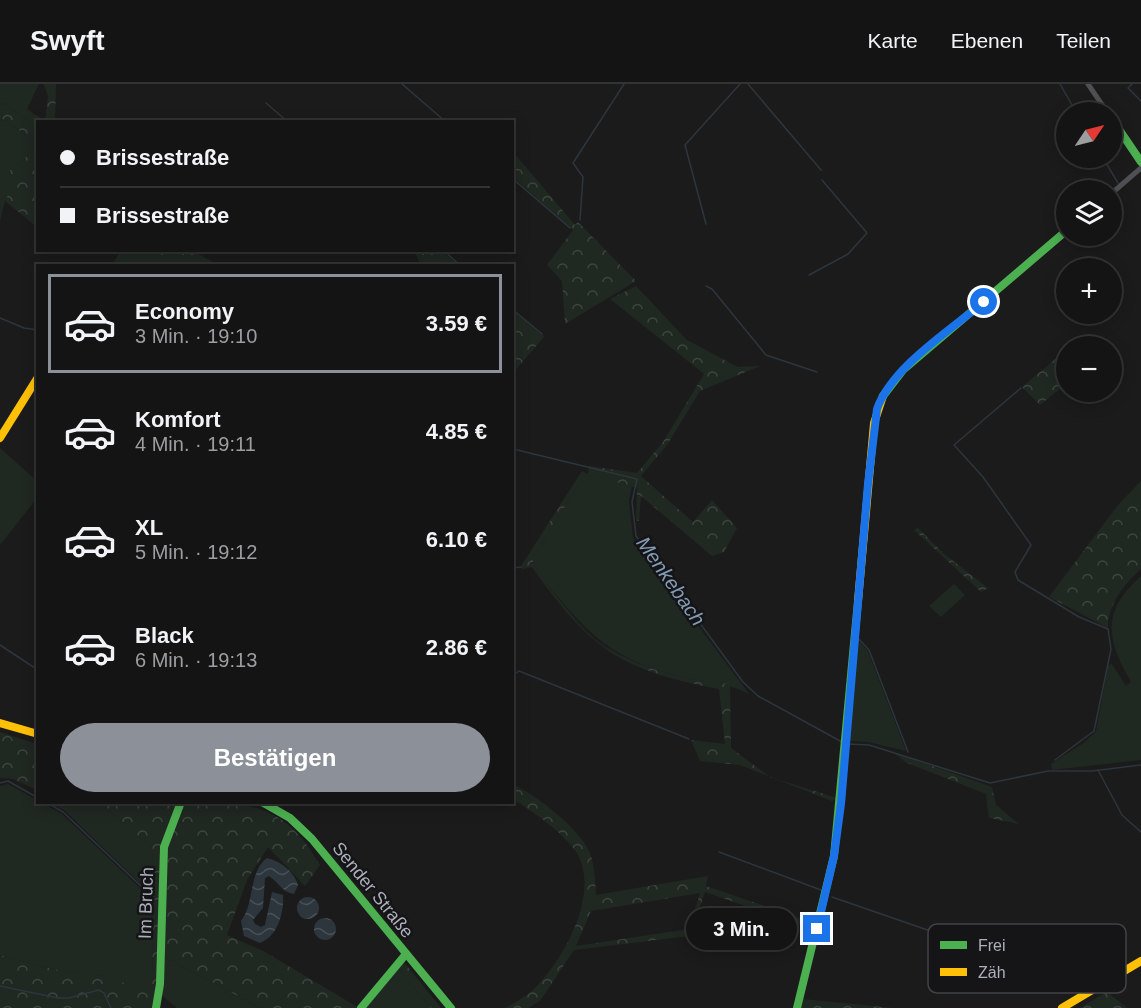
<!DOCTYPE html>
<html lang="de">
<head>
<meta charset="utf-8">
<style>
  body { margin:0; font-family:Helvetica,sans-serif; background:#212122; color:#f1f3f6; height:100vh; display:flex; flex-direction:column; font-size:22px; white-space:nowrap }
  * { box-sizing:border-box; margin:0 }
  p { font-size:20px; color:#9d9ea0 }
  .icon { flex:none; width:33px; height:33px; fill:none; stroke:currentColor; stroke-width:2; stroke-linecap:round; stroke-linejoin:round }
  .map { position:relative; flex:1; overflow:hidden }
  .sheet { position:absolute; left:36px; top:180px; width:478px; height:540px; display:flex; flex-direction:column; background:#141414; border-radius:0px; box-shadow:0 3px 15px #0003,0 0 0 2px #333334 }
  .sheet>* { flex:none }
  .hud { position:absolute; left:36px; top:36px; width:478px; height:132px; border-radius:0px; box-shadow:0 3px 15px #0003,0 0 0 2px #333334; display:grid; align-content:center; height:132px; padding:0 24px; background:#141414 }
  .needle { width:39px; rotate:55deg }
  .controls { position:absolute; left:1056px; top:18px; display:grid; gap:12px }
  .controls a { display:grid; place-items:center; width:66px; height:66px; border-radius:50%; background:#141414; box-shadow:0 3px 15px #0003,0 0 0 2px #333334; font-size:30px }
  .end { position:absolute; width:27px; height:27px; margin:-14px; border:8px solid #1a73e8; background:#fff; box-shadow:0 0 0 3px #fff }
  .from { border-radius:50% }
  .bubble { position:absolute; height:42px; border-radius:21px; background:#141414; box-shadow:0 3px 15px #0003,0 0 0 2px #333334; font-size:20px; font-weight:700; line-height:42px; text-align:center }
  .hud b { display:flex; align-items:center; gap:21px; height:57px; font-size:22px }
  .hud b+b { border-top:2px solid #333334 }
  .hud i { width:15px; height:15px; background:#f1f3f6 }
  ul { padding:10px 0 0; list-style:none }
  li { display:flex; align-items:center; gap:18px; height:99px; margin:0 12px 9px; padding:0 12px; border:3px solid transparent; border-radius:0px }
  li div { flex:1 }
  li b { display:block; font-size:22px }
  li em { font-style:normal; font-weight:700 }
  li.on { border-color:#8c9099 }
  li>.icon { width:54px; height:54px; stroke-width:1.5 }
  .cta { display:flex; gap:12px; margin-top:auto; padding:12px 24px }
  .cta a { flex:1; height:69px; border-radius:36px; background:#8c9099; color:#fff; font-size:24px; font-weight:700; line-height:69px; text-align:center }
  header { display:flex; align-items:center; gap:36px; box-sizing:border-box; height:84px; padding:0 30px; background:#141414; border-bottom:2px solid #333334 }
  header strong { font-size:28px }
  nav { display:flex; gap:33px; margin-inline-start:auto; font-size:21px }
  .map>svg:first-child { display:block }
</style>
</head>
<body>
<header>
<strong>Swyft</strong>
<nav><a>Karte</a><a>Ebenen</a><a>Teilen</a></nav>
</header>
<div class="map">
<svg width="1141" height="924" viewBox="0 0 1141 924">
  <defs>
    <pattern id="forest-crowns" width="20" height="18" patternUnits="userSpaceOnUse" patternTransform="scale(1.5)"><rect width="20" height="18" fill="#202822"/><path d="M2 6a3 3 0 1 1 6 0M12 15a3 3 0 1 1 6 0" fill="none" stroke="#3e4540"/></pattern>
    <pattern id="water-waves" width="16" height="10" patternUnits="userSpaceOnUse" patternTransform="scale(1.5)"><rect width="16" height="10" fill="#2d353d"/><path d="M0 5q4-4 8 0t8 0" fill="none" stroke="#495057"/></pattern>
  </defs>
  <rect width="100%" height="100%" fill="#1b1b1b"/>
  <g fill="#202822">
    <path d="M 0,0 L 39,0 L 27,25 L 45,37 L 38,38 L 37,43 L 0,17 Z"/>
    <path d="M 0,33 L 37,59 L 34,66 L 7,89 L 16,96 L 5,117 L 0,137 Z"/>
    <path d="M 121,167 L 161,167 L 153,181 L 111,182 Z"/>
    <path d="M 0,364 L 38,398 L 37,414 L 0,461 Z"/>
    <path d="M 586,389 L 632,402 L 629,416 L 633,454 L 749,610 C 728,599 706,598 683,593 C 623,579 595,558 557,512 C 550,503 532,487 533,474 Z"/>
    <path d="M 1141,492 L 1141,676 L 1052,686 L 1051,680 L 1085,658 L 1096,647 L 1108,582 L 1112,580 L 1126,602 L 1131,598 C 1107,556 1100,529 1141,492 Z"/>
    <path d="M 954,500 L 965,511 L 941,533 L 929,522 Z"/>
    <path d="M 856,554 L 868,567 L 906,667 L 868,658 L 848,657 Z"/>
    <path d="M 8,700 L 62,730 L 142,806 L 144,803 L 64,726 L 50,719 L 104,722 L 153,765 L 152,909 L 93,889 L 77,889 L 43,883 L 0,871 L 0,702 Z"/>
    <path d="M 161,871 L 260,924 L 177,924 L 161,911 Z"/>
    <path d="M 398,884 L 431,924 L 364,924 Z"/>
  </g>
  <g fill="url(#forest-crowns)" fill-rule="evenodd">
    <path d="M 44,0 L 56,0 L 55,37 L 45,37 L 48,12 Z"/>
    <path d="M 0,17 L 37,43 L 37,143 L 5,117 L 15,96 L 7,89 L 34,66 L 37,59 L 0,33 Z"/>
    <path d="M 513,68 L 575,141 L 578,138 L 636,197 L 565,240 L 562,197 L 547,181 L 573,146 L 513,93 Z"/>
    <path d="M 161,166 L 193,167 L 218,181 L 153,181 Z"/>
    <path d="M 414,167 L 441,167 L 459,181 L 421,181 Z"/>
    <path d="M 636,202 L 687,256 L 738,283 L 760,282 L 700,307 L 667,361 L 641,392 L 693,438 L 712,416 L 737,444 L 724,468 L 712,472 L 641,412 L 639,437 L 636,436 L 637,404 L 588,390 L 589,382 L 637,389 L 663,358 L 704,290 L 610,215 Z"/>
    <path d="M 513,227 L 544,253 L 513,289 Z"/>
    <path d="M 1066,266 L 1066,300 L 1040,321 L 1022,303 Z"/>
    <path d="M 582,387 L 586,389 L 533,474 C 532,485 547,500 554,509 C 568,526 582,546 600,559 C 638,585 686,596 730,600 L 731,664 L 770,693 L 837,714 L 832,717 L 740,681 L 700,677 L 691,656 L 725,660 L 719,605 C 620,586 590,565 532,483 L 522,485 L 521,482 Z"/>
    <path d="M 1141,397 L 1141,485 C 1124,500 1108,520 1108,544 L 1049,513 L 1118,421 Z"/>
    <path d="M 918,444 L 943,469 L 988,504 L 981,508 L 914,446 Z"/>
    <path d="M 0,648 L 37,660 L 37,706 L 13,695 L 0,694 Z"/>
    <path d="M 893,668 L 992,703 L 996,721 L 1019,740 L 989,734 L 986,710 L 905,678 Z"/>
    <path d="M 513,700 C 537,712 579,744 590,769 C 595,783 595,796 596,811 L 708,792 L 706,802 L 814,839 L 813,845 L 705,808 L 690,852 L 574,866 L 540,917 L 528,924 L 505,924 C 514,919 524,914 532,907 C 562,878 600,813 578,771 C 568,752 532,727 513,715 ZM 700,809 L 689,845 L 576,862 L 591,827 Z"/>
    <path d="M 65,719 L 179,719 L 160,767 L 158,910 L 154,924 L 0,924 L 0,871 L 43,883 L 77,889 L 93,889 L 152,908 L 153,765 L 104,722 Z"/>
    <path d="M 183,719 C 227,719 265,715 298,750 C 306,758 313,771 320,781 L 305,802 L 268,763 L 247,796 L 227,851 L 265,868 L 359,924 L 260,924 L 161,871 L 166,765 Z"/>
    <path d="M 404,878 L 441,924 L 431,924 L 398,884 Z"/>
    <path d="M 1107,908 L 1127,924 L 1080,924 Z"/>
    <path d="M 802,915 L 893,924 L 800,924 Z"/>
  </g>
  <g fill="url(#water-waves)">
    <path d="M 267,774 C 280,777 294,787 298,801 L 294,810 C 282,808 278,798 269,792 L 265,794 L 263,824 L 253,836 L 255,840 L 261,843 L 265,841 L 272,808 L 283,811 C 284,829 278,852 260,859 L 244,852 L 241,837 C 255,820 248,788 267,774 Z"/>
    <circle cx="308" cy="824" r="11"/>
    <circle cx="325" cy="845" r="11"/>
  </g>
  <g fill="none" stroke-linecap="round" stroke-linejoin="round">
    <g stroke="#2d353d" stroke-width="1.5">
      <path d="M 402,0 L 446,38"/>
      <path d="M 748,0 L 821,86"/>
      <path d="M 1060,0 L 1076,28"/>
      <path d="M 1132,0 L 1128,4 L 1141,17"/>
      <path d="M 266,19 L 288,38"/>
      <path d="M 1103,74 L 1118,99"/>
      <path d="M 513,95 L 570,144"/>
      <path d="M 580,136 L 583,93 L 573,79 L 624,0"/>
      <path d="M 706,140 L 685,61 L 740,0"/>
      <path d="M 443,166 L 461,182"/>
      <path d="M 809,191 L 848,170 L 867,149 L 822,96"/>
      <path d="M 706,202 L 712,205 L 766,271 L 817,288"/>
      <path d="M 513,226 L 542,250"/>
      <path d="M 0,234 L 24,244 L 38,246"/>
      <path d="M 1021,304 L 954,361 L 983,393 L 1031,461 L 1015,488 L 1018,496 L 1079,533 L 1108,545 L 1111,565 L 1094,647 L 1055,676"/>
      <path d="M 513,365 L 637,395 L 632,418 L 636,452 L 743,598 L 758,612 L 842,658"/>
      <path d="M 513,484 L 521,483"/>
      <path d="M 857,553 L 869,566 L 908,668"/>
      <path d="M 0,561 L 38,586"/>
      <path d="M 513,591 L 519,587 L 689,655"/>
      <path d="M 848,660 L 869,661 L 990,699 L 1048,687 L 1092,687 L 1141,681"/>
      <path d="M 1098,686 L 1122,731 L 1141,748"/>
      <path d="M 0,699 L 8,697 L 38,714"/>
      <path d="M 46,718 L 63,728 L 143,804"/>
      <path d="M 844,719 L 848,667"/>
      <path d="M 719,768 L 821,806"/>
      <path d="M 832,813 L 939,850"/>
      <path d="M 0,902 L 58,914 L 69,914 L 99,906 L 104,909 L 111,924"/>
    </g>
    <g stroke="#4e5054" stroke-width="5">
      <path d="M 1088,0 L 1107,28"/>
      <path d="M 1112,109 L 1141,84"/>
    </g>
    <g stroke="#4caf50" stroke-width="8">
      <path d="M 1112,35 L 1141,78"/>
      <path d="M 883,312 L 903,286 L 1066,147"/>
      <path d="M 262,718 L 290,734 L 312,755 L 451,924"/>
      <path d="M 156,924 L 160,900 L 164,763 L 181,718"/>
      <path d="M 361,924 L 406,870"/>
      <path d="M 797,924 L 834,772 L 858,517"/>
    </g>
    <g stroke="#ffc107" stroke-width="8">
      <path d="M 0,354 L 38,293"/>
      <path d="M 858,517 L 874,339 L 883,312"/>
      <path d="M 0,639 L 38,650"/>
      <path d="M 1062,924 L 1141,877"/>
    </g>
  </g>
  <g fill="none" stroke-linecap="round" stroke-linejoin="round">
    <path stroke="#1a73e8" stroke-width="8" d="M 817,845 L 834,772 L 841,720 L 868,400 L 877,325 C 892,283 949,247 984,218"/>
  </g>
  <g text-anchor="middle" stroke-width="5" stroke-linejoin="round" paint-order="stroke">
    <g font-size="18" fill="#acb0bb" stroke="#151417">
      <text transform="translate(373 806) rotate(51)" y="6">Sender Straße</text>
      <text transform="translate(146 819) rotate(-88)" y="6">Im Bruch</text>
    </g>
    <g font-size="20" font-style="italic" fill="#839cb6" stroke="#151417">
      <text transform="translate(671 497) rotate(55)" y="7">Menkebach</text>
    </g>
  </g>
  <rect x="928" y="840" width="198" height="69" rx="9" fill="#151417" stroke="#424348" stroke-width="1.5"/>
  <rect x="940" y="857" width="27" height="8" fill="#4caf50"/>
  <rect x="940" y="884" width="27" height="8" fill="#ffc107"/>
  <g font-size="16" fill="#acb0bb">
    <text x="978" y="867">Frei</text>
    <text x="978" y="894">Zäh</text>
  </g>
</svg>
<div class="controls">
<a><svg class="needle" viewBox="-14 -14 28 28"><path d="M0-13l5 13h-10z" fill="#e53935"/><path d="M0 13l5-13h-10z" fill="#9d9ea0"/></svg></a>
<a><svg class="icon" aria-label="layers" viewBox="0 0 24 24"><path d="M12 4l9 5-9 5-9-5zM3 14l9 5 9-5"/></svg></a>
<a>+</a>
<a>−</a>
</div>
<i class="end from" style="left:984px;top:218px"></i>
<i class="end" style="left:817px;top:845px"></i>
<div class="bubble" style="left:686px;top:824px;width:111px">3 Min.</div>
<div class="hud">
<b><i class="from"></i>Brissestraße</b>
<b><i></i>Brissestraße</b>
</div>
<section class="sheet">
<ul>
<li class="on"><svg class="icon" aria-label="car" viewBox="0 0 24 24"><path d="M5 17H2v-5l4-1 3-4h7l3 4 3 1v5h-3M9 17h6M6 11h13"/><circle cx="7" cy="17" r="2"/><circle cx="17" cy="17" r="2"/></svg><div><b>Economy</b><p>3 Min. · 19:10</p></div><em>3.59 €</em></li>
<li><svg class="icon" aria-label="car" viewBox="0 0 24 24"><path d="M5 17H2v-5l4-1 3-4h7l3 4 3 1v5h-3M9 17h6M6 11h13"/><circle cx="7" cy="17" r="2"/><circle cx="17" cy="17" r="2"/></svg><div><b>Komfort</b><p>4 Min. · 19:11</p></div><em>4.85 €</em></li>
<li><svg class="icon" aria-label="car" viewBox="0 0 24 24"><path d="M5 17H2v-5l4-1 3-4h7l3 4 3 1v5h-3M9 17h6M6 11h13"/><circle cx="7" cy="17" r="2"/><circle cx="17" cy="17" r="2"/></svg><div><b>XL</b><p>5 Min. · 19:12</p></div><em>6.10 €</em></li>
<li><svg class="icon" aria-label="car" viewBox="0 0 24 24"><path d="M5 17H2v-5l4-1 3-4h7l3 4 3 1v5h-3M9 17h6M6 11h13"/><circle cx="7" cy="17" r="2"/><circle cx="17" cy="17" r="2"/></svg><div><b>Black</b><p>6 Min. · 19:13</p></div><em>2.86 €</em></li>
</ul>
<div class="cta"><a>Bestätigen</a></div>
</section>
</div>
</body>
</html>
